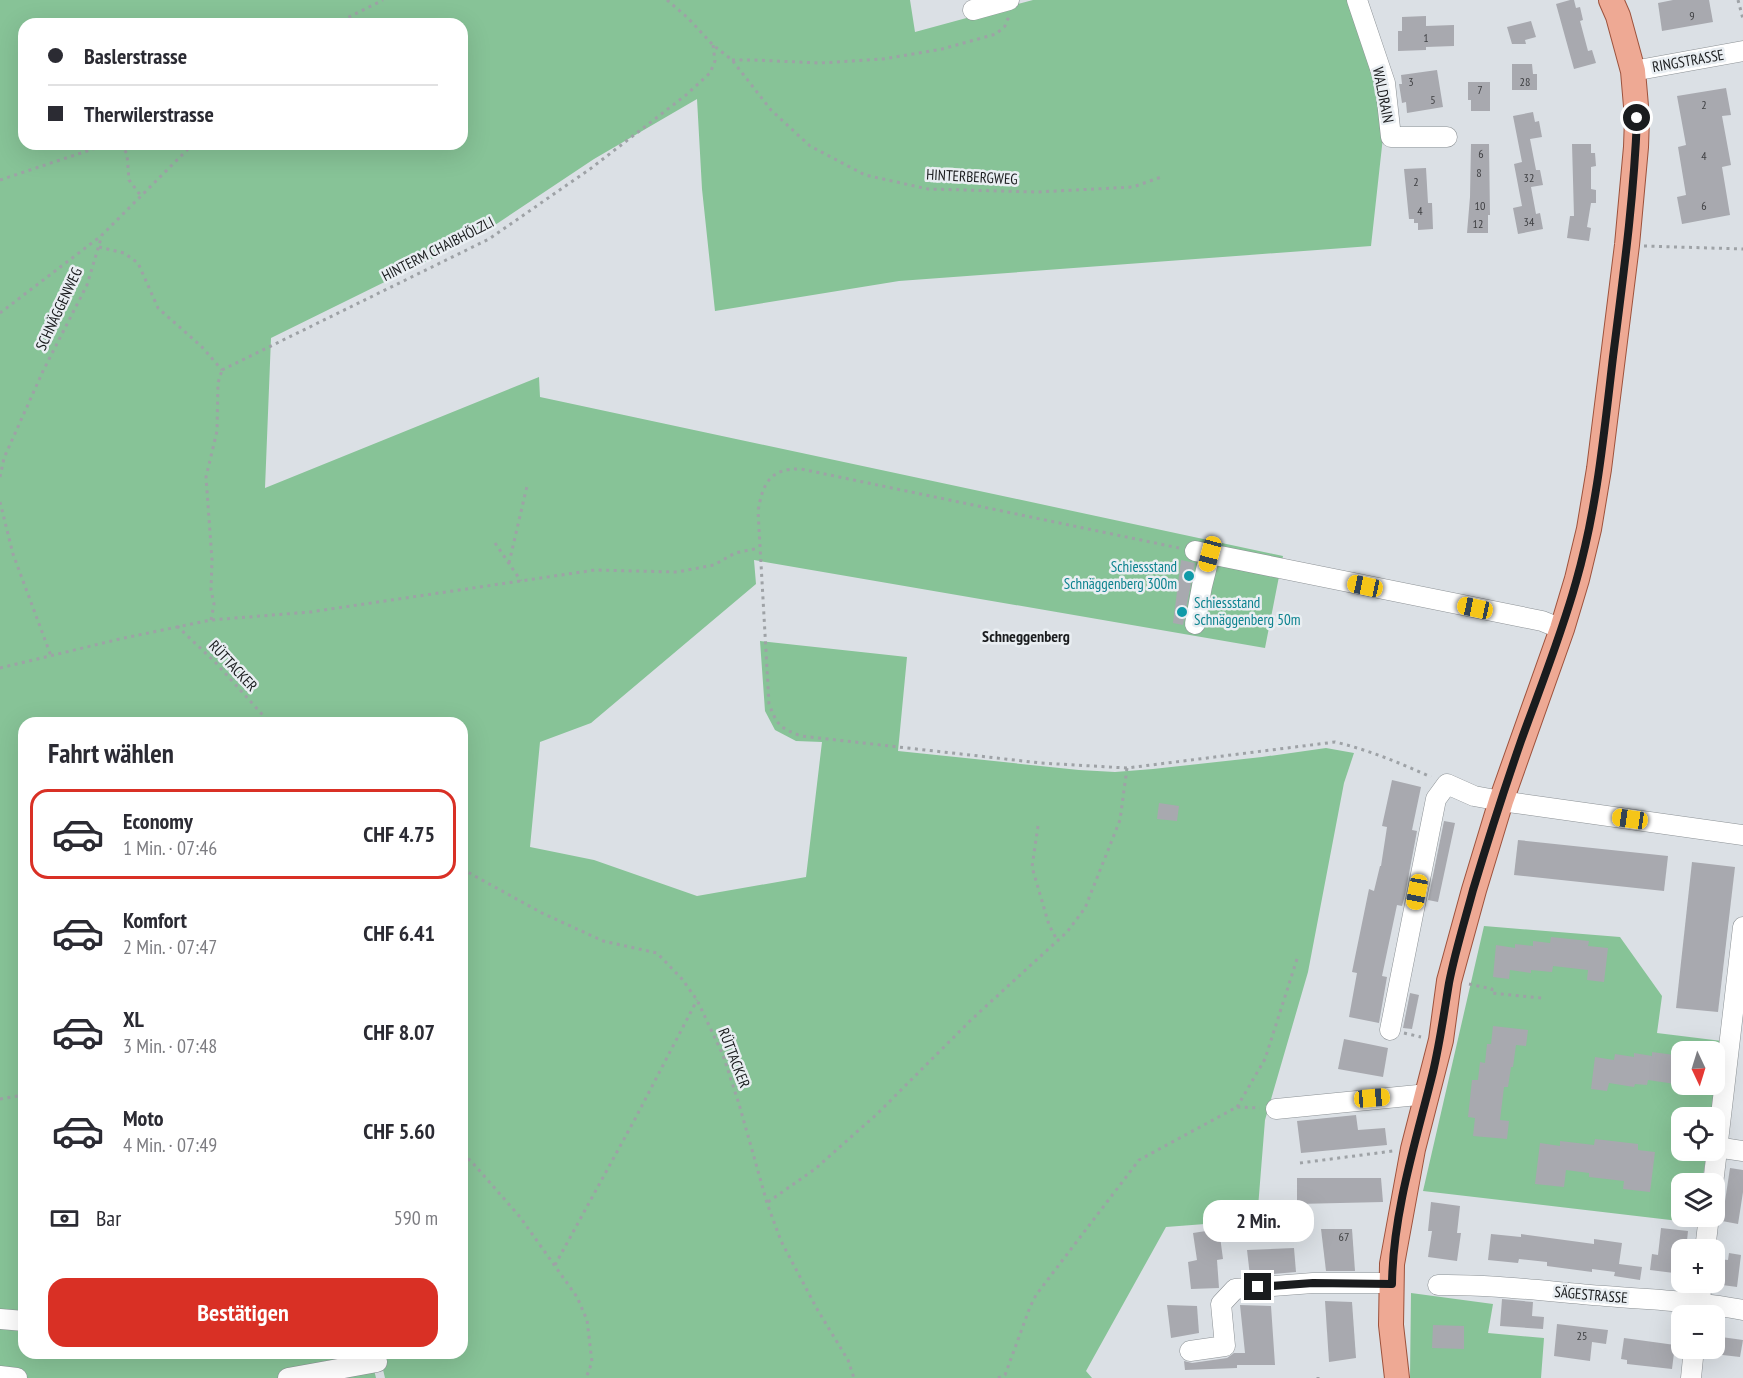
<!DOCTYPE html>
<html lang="de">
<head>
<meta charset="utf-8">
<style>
  body { margin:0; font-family:"PT Sans Narrow",sans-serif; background:#f7f7f7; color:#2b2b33; height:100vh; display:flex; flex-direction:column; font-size:22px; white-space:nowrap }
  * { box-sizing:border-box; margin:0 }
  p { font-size:20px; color:#7c7c81 }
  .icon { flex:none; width:33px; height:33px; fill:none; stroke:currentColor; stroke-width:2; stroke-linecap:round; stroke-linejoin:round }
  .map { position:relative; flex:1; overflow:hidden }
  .details { position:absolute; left:18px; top:717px; width:450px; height:642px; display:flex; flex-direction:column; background:#fff; border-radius:18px; box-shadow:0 6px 24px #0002 }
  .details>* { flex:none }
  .top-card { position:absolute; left:18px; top:18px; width:450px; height:132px; border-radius:18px; box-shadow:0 6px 24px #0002; display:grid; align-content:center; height:132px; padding:0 30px; background:#fff }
  .needle { width:39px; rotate:176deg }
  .fabs { position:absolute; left:1671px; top:1041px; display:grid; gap:12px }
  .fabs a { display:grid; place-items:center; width:54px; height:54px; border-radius:12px; background:#fff; box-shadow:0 6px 24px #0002; font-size:30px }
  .end { position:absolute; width:27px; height:27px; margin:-14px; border:8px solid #1a1c1e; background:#fff; box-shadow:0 0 0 3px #fff }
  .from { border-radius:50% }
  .bubble { position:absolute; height:42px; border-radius:18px; background:#fff; box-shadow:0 6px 24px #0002; font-size:20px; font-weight:700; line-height:42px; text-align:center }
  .car { position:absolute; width:18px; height:36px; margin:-18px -9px; border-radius:8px; box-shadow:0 0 4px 2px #0007; background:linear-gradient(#f5c518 24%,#345 0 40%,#f5c518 0 76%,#345 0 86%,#f5c518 0) }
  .top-card b { display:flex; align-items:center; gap:21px; height:57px; font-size:22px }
  .top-card b+b { border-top:2px solid #e1e1e2 }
  .top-card i { width:15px; height:15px; background:#2b2b33 }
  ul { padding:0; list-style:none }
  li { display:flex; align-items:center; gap:18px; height:90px; margin:0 12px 9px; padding:0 18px; border:3px solid transparent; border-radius:18px }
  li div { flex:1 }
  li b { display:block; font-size:22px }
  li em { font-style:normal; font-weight:700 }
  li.on { border-color:#d93025 }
  li>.icon { width:54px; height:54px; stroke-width:1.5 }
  h2 { padding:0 30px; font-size:27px; line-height:72px }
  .pay { display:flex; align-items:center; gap:15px; height:66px; padding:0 30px; font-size:22px }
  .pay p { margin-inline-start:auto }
  .button { display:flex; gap:12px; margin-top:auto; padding:12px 30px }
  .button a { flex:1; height:69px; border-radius:18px; background:#d93025; color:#fff; font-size:24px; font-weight:700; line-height:69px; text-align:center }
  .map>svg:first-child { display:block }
</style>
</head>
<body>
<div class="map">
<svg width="1743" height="1378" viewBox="0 0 1743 1378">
  <rect width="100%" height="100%" fill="#dbe0e5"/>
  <g fill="#87c397" fill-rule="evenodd">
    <path d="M 0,0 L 910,0 L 915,32 L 1033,0 L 1348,0 L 1377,85 L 1383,137 L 1371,246 L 899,281 L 715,311 L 702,189 L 697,99 L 594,159 L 480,235 L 271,338 L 265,488 L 539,377 L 540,397 L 1283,556 L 1265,648 L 754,560 L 756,584 L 591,723 L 540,742 L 530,847 L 594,860 L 697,896 L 806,877 L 822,742 L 796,741 L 775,730 L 765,711 L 760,641 L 907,657 L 898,751 L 1079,770 L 1115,772 L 1153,769 L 1262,757 L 1326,748 L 1354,753 L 1344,783 L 1308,972 L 1265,1120 L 1257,1220 L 1166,1227 L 1086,1371 L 1092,1378 L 385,1378 L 379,1353 L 462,1353 L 462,723 L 24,723 L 24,1317 L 0,1316 ZM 24,24 L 462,24 L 462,144 L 24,144 Z"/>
    <path d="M 1484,926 L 1620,937 L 1662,996 L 1657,1033 L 1722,1041 L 1711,1117 L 1682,1118 L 1682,1150 L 1707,1151 L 1702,1183 L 1682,1184 L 1682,1216 L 1697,1217 L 1696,1223 L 1423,1191 ZM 1682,1052 L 1714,1052 L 1714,1084 L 1682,1084 Z"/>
    <path d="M 1411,1293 L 1493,1304 L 1488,1333 L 1544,1338 L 1541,1378 L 1410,1378 Z"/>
    <path d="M 0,1324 L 24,1324 L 24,1353 L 370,1353 L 376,1378 L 0,1378 Z"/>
  </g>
  <g fill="#a8a9af">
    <path d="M 1570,0 L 1574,0 L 1576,8 L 1580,7 L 1583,20 L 1580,21 L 1588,51 L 1592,50 L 1596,63 L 1574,69 L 1556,4 Z"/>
    <path d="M 1673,0 L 1709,0 L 1713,22 L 1662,31 L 1658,3 Z"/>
    <path d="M 1426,16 L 1426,26 L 1454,25 L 1454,46 L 1426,47 L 1426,50 L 1398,51 L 1398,31 L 1402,31 L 1402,17 Z"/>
    <path d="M 1531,21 L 1536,37 L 1525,40 L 1526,44 L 1512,44 L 1507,27 Z"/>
    <path d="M 1512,64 L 1532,64 L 1533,74 L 1537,74 L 1537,90 L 1512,90 Z"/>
    <path d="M 1437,70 L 1443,107 L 1407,113 L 1406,102 L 1402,103 L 1399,84 L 1402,84 L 1401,75 Z"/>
    <path d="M 1468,82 L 1490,82 L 1490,111 L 1471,111 L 1471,100 L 1468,100 Z"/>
    <path d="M 1726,88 L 1731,115 L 1722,116 L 1731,165 L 1722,167 L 1730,215 L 1682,224 L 1677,197 L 1686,195 L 1678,147 L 1686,145 L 1677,96 Z"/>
    <path d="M 1533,112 L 1535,122 L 1539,121 L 1542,137 L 1530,139 L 1536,170 L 1540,170 L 1543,185 L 1531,187 L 1536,214 L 1540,213 L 1543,229 L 1518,234 L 1513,208 L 1522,206 L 1514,164 L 1522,162 L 1513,116 Z"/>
    <path d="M 1471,144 L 1489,144 L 1490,215 L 1488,215 L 1488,233 L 1467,233 L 1470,197 Z"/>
    <path d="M 1572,144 L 1591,144 L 1591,153 L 1595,153 L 1596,166 L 1591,167 L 1591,189 L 1596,190 L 1596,203 L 1591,203 L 1587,227 L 1591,228 L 1589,241 L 1567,238 L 1570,216 L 1574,216 Z"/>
    <path d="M 1426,168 L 1428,203 L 1432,203 L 1433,229 L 1418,230 L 1418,223 L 1414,223 L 1414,219 L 1409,219 L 1404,169 Z"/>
    <path d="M 1181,560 L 1195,563 L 1183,625 L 1173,623 Z"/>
    <path d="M 1392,780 L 1421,787 L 1412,830 L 1417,831 L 1405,895 L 1402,906 L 1397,905 L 1382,976 L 1387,977 L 1379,1023 L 1349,1017 L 1357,973 L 1352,972 L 1369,889 L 1374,891 L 1380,866 L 1381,866 L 1387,827 L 1382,826 Z"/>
    <path d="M 1159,803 L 1179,806 L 1177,821 L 1157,819 Z"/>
    <path d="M 1444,821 L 1455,823 L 1438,902 L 1428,900 Z"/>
    <path d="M 1518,840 L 1668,856 L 1664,891 L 1514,875 Z"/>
    <path d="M 1692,862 L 1735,867 L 1718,1012 L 1676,1008 Z"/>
    <path d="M 1551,937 L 1589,941 L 1588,946 L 1608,948 L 1604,982 L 1587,980 L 1588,970 L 1553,966 L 1552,972 L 1531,970 L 1531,973 L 1510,970 L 1509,979 L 1493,977 L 1496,945 L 1515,948 L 1515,944 L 1533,946 L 1533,941 L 1550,943 Z"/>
    <path d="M 1410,993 L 1419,995 L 1412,1029 L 1403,1028 Z"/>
    <path d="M 1493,1026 L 1528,1030 L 1526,1046 L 1516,1045 L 1513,1067 L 1511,1067 L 1508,1087 L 1504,1087 L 1500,1120 L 1509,1121 L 1507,1139 L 1473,1136 L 1475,1118 L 1468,1117 L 1472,1080 L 1478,1080 L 1480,1062 L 1485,1063 L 1487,1044 L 1491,1044 Z"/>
    <path d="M 1344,1039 L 1388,1048 L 1383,1077 L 1338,1069 Z"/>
    <path d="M 1652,1052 L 1682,1056 L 1682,1085 L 1648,1080 L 1647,1085 L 1635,1084 L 1634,1087 L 1609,1083 L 1607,1091 L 1591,1089 L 1595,1057 L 1614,1060 L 1615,1054 L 1634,1057 L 1634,1053 L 1652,1056 Z"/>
    <path d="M 1356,1115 L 1358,1130 L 1385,1128 L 1387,1145 L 1301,1153 L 1297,1121 Z"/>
    <path d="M 1595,1139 L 1638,1144 L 1638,1150 L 1655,1152 L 1650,1192 L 1623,1189 L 1624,1181 L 1589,1177 L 1589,1173 L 1566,1170 L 1564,1187 L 1535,1184 L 1540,1143 L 1560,1146 L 1560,1141 L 1594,1145 Z"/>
    <path d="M 1730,1168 L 1743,1170 L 1743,1192 L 1738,1224 L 1722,1221 Z"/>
    <path d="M 1297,1178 L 1381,1178 L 1383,1202 L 1297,1204 Z"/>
    <path d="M 1431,1202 L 1460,1206 L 1457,1233 L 1461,1233 L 1457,1261 L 1428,1257 L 1432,1231 L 1428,1231 Z"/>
    <path d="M 1661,1228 L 1688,1231 L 1686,1250 L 1682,1250 L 1682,1274 L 1650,1270 L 1652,1254 L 1658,1255 Z"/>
    <path d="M 1219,1229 L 1223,1259 L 1217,1260 L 1219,1288 L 1191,1289 L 1188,1262 L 1197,1260 L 1193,1233 Z"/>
    <path d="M 1321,1229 L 1352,1229 L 1355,1271 L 1326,1271 Z"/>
    <path d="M 1491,1234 L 1521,1237 L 1521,1234 L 1594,1244 L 1594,1239 L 1622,1243 L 1619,1264 L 1642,1267 L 1640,1280 L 1614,1276 L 1615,1272 L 1592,1269 L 1592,1272 L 1547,1266 L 1547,1262 L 1519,1259 L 1518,1263 L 1488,1260 Z"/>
    <path d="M 1294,1248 L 1296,1272 L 1250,1276 L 1247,1250 Z"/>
    <path d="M 1729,1253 L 1741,1255 L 1737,1287 L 1715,1284 L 1718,1259 L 1728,1260 Z"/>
    <path d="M 1502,1299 L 1533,1302 L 1532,1316 L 1544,1317 L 1543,1329 L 1500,1326 Z"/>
    <path d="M 1325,1301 L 1352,1302 L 1356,1358 L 1329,1362 Z"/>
    <path d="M 1167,1305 L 1197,1306 L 1199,1333 L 1171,1338 Z"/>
    <path d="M 1240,1305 L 1271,1306 L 1275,1365 L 1237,1365 L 1237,1368 L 1185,1370 L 1184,1361 L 1192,1363 L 1227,1358 L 1234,1353 L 1245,1353 Z"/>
    <path d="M 1557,1324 L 1608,1330 L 1606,1344 L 1592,1342 L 1590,1361 L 1554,1356 Z"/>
    <path d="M 1433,1325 L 1464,1326 L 1464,1349 L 1432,1348 Z"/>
    <path d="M 1714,1336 L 1743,1340 L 1740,1357 L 1714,1354 Z"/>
    <path d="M 1624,1338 L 1675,1345 L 1672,1369 L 1627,1364 L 1627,1360 L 1621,1359 Z"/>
  </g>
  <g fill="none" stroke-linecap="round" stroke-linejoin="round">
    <defs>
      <g id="minor">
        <path d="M 1357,0 L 1385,83 L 1391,137 L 1447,137"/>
        <path d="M 973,10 L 1009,0"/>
        <path d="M 1633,71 L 1743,51"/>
        <path d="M 1195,551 L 1542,621 L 1562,629"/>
        <path d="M 1195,624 L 1202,586 L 1210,554"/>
        <path d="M 1390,1030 L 1436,799 L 1447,784 L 1474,796 L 1501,801 L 1743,835"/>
        <path d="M 1276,1109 L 1428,1094"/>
        <path d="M 1716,1147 L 1743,1151"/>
        <path d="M 1713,1184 L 1743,927"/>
        <path d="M 1705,1250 L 1709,1216"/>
        <path d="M 1438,1285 C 1494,1284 1550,1292 1605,1296 C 1651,1300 1698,1301 1743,1310"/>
        <path d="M 1698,1316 L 1702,1282"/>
        <path d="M 0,1319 L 24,1321"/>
        <path d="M 1190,1351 L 1225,1346 L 1221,1304 L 1235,1289 L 1313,1283 L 1392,1283"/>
        <path d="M 0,1376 L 17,1378"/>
        <path d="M 288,1378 L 377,1362"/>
        <path d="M 1691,1378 L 1694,1348"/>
      </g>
      <path id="major" d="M 1397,1378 L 1391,1325 L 1392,1264 L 1413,1149 L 1441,1040 L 1449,981 L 1474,890 L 1501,801 L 1562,629 L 1577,579 L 1589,529 L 1599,469 L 1627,245 L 1636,147 L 1637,118 L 1633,71 L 1618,16 L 1611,0"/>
    </defs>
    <use href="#minor" stroke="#8c9195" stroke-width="21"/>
    <use href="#major" stroke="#9d523c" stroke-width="26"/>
    <g stroke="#9ea2a6" stroke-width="3" stroke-dasharray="3 4.5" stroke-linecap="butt">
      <path d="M 667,0 L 688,18 L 713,45 L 732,60 L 771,110 L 810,146 L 865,175 L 928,189 L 1037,192 L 1133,187 L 1164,176"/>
      <path d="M 1738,0 L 1743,19"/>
      <path d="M 335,24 L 383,0"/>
      <path d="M 732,60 L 754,60 L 820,63 L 883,59 L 942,49 L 996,34 L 1005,26 L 1009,16"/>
      <path d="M 121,144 L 127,154 L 129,180 L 141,196"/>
      <path d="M 0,180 L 108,144"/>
      <path d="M 1644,246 L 1743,249"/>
      <path d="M 99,247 L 124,253 L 138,263 L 158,308 L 202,347 L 222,370"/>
      <path d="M 0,313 L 101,236"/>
      <path d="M 222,370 L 489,239 L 590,169 L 686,95 L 710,73 L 715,61 L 713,45"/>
      <path d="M 0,477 L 4,458 L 43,371 L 87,285 L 102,235 L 193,144"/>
      <path d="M 0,502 L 13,554 L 51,656"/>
      <path d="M 495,543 L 521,581"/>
      <path d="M 1179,548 L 801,469 C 770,468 763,483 758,511 L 769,704 C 777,725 780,728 801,736 L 1041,763 L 1127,768 L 1335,742 C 1369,750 1400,763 1431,777"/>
      <path d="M 509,563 L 527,486"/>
      <path d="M 211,620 L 214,604 L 211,590 L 212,560 L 206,477 L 217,431 L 218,383 L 222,370"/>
      <path d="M 177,626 L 215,662 L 270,723"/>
      <path d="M 0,668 L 124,638 L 211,620 L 310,612 L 595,570 L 677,572 L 714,565 L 735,553 L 759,548"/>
      <path d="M 1038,826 L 1032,867 L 1049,925 L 1057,940"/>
      <path d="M 462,869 L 542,913 L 603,941 L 657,953 L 682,979 L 697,1000 L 723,1055 L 739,1104 L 767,1203 L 781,1241 L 817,1309 L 848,1360 L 854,1378"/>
      <path d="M 1469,984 L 1492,989 L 1491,993 L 1542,998"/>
      <path d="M 1404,1033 L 1421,1037"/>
      <path d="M 0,1099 L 24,1095"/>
      <path d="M 1237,1107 L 1265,1059 L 1297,959"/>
      <path d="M 462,1154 L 471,1161 L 520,1217 L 577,1297 L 587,1320 L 592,1362 L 586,1378"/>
      <path d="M 1300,1163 L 1393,1151"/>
      <path d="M 768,1202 L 815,1169 L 877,1114 L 972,1019 L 1067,932 L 1085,908 L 1120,820 L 1127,768"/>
      <path d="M 555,1265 L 635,1119 L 697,1000"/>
      <path d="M 1318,1377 L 1318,1378"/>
      <path d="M 998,1378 L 1005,1375 L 1030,1307 L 1036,1295 L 1139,1160 L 1237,1107 L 1260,1108"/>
    </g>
    <use href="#minor" stroke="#fff" stroke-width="20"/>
    <use href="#major" stroke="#eea994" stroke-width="24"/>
  </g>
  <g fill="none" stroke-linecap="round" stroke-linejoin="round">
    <path stroke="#1a1c1e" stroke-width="8" d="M 1258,1287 L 1313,1283 L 1392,1284 C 1393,1212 1416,1141 1433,1072 C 1440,1042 1444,1013 1449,983 C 1455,952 1465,920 1473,890 C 1488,840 1504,790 1521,741 C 1540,688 1561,636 1576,582 C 1597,509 1604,433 1613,357 C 1623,278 1634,198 1637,118"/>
  </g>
  <g fill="#0f9aa8" stroke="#e9eef2" stroke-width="2">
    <circle cx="1189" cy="576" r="6"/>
    <circle cx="1182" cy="612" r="6"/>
  </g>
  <g text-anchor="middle" stroke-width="5" stroke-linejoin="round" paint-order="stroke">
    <g font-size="12" fill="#3e3f42">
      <text x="1692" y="20">9</text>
      <text x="1426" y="42">1</text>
      <text x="1411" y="86">3</text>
      <text x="1525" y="86">28</text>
      <text x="1480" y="94">7</text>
      <text x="1433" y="104">5</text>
      <text x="1704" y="109">2</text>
      <text x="1481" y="158">6</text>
      <text x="1704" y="160">4</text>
      <text x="1479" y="177">8</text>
      <text x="1529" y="182">32</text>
      <text x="1416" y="186">2</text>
      <text x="1480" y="210">10</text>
      <text x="1704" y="210">6</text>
      <text x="1420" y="215">4</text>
      <text x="1529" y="226">34</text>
      <text x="1478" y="228">12</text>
      <text x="1344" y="1241">67</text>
      <text x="1582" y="1340">25</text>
    </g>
    <g font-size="15" fill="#1a1c1e" stroke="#e9eef2">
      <text transform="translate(1688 61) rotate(-10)" y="5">RINGSTRASSE</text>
      <text transform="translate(1383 95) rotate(79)" y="5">WALDRAIN</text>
      <text transform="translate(972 177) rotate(3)" y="5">HINTERBERGWEG</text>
      <text transform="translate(438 249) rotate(-27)" y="5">HINTERM CHAIBHÖLZLI</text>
      <text transform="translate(59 309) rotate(-65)" y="5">SCHNÄGGENWEG</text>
      <text transform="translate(233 666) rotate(47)" y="5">RÜTTACKER</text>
      <text transform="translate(734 1058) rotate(69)" y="5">RÜTTACKER</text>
      <text transform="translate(1591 1295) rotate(5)" y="5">SÄGESTRASSE</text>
    </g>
    <g font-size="15" fill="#0d838f" stroke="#e9eef2" text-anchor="end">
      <text x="1177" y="572">Schiessstand<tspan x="1177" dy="17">Schnäggenberg 300m</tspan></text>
      <text x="1194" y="608" text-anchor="start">Schiessstand<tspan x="1194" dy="17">Schnäggenberg 50m</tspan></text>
    </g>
    <g font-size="16" font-weight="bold" fill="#1a1c1e" stroke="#e9eef2">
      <text x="1026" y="642">Schneggenberg</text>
    </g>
  </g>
</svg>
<div class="fabs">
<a><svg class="needle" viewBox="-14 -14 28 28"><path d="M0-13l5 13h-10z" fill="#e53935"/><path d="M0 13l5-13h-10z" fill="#7c7c81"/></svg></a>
<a><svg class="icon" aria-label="locate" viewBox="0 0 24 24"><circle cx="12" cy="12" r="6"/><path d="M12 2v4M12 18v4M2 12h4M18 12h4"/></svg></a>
<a><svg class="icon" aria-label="layers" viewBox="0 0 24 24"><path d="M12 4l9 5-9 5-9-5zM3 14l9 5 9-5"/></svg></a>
<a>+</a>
<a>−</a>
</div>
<i class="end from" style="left:1637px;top:118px"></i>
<i class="end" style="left:1258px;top:1287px"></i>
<div class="bubble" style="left:1203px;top:1200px;width:111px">2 Min.</div>
<i class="car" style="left:1210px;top:554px;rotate:195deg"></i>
<i class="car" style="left:1365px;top:586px;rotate:282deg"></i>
<i class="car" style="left:1475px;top:608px;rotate:282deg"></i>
<i class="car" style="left:1630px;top:819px;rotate:278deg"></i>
<i class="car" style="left:1417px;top:892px;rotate:191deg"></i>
<i class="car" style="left:1372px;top:1098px;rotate:85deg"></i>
<div class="top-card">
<b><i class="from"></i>Baslerstrasse</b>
<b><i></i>Therwilerstrasse</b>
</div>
<section class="details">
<h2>Fahrt wählen</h2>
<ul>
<li class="on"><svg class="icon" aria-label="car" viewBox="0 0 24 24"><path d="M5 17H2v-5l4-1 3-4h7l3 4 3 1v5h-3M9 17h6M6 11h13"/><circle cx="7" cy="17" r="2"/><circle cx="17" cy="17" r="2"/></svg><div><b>Economy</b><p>1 Min. · 07:46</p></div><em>CHF 4.75</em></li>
<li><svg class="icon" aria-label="car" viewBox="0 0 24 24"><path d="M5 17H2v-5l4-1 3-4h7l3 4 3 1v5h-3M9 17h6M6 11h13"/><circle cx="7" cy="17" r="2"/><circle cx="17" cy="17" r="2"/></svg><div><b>Komfort</b><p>2 Min. · 07:47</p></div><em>CHF 6.41</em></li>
<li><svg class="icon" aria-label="car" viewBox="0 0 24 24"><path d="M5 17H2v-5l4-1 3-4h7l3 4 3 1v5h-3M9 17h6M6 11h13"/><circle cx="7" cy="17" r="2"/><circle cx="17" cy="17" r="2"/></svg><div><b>XL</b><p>3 Min. · 07:48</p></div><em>CHF 8.07</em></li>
<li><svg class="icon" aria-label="car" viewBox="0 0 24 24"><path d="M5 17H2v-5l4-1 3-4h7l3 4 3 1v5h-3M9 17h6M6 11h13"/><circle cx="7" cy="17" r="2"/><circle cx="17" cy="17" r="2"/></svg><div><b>Moto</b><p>4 Min. · 07:49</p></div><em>CHF 5.60</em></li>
</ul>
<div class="pay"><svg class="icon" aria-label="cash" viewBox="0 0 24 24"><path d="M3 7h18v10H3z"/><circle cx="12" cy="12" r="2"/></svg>Bar<p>590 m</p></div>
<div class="button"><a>Bestätigen</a></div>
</section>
</div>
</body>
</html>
